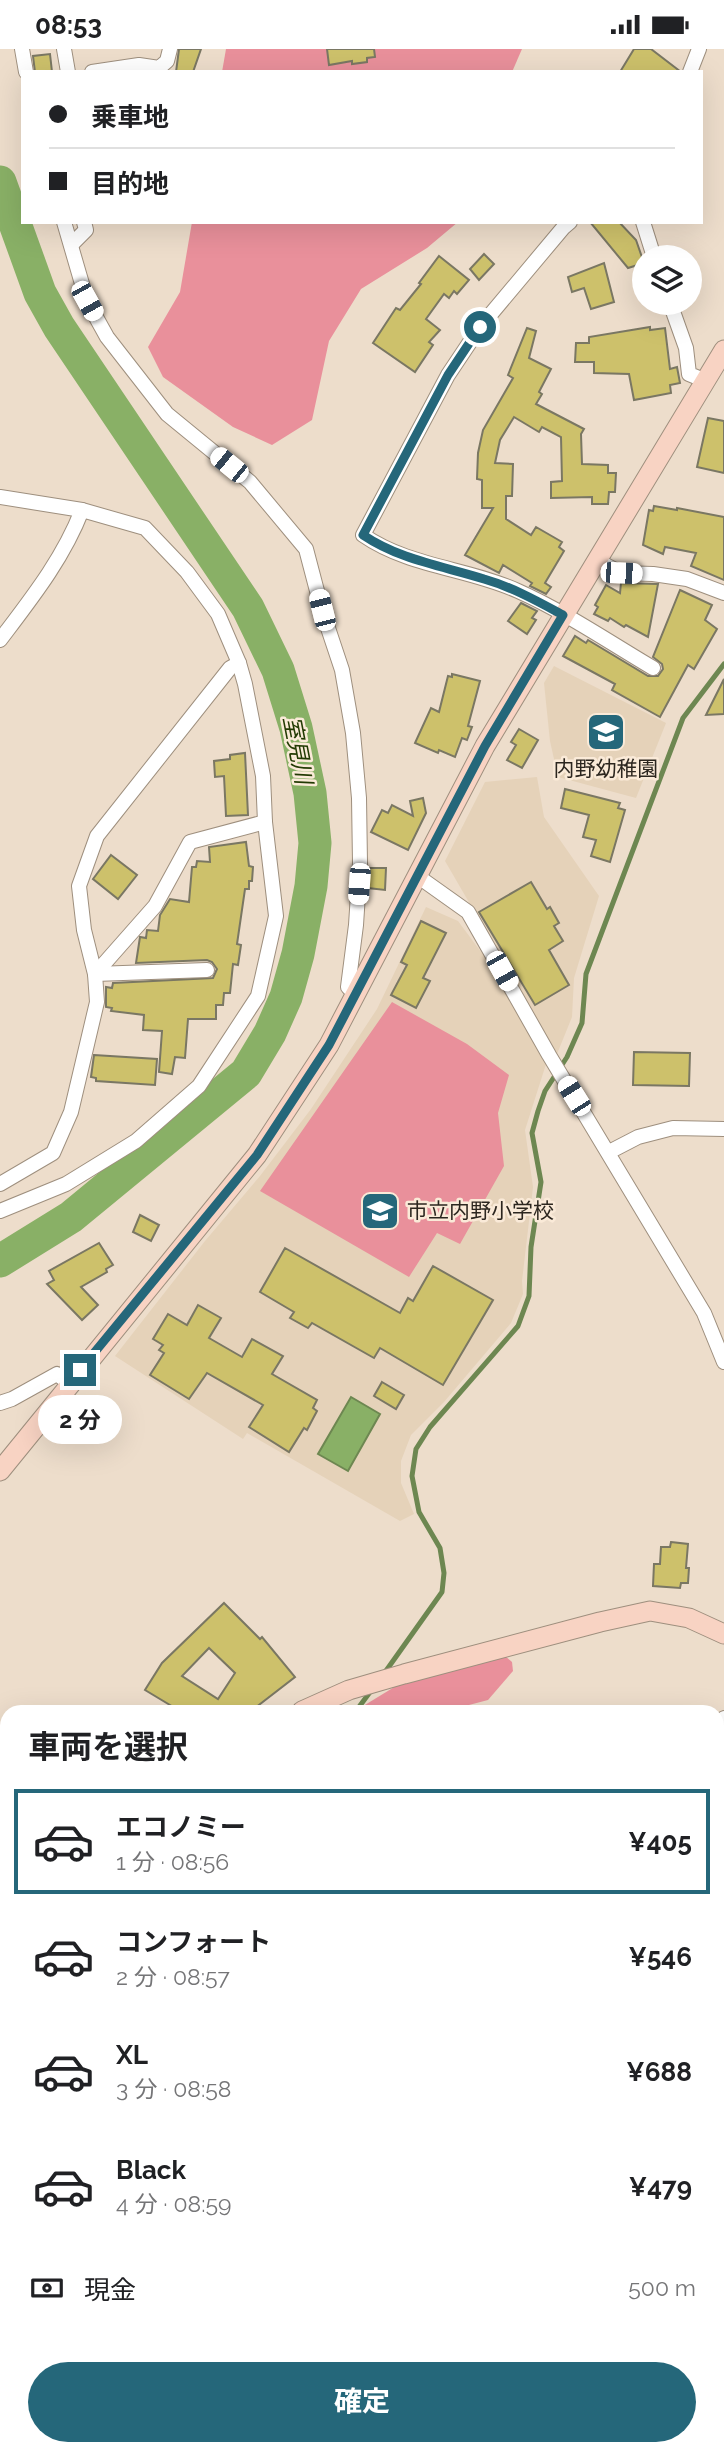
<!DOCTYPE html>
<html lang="ja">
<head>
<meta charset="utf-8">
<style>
  body { margin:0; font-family:Raleway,"Noto Sans JP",sans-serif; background:#f2f2f2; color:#202124; height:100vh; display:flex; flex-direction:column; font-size:26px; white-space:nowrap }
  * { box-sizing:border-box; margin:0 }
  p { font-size:23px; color:#757577 }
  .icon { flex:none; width:38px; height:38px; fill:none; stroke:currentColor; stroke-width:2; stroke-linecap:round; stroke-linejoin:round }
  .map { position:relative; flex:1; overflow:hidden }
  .details { position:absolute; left:0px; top:1656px; width:724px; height:751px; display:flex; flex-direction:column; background:#fff; border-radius:21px 21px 0 0; box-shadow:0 7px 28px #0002 }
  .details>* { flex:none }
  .banner { position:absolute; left:21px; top:21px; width:682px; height:154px; border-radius:0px; box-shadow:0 7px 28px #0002; display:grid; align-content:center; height:154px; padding:0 28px; background:#fff }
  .controls { position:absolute; left:632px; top:196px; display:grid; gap:14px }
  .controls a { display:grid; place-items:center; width:70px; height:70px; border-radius:50%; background:#fff; box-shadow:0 7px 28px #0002; font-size:35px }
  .end { position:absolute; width:32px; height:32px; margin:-16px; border:9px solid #25677a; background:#fff; box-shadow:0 0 0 4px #fff }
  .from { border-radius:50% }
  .bubble { position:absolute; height:49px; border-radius:24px; background:#fff; box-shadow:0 7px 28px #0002; font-size:23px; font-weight:700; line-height:49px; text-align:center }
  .car { position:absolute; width:21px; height:42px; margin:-21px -10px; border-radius:9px; box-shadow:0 0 5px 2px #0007; background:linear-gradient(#fff 24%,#345 0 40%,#fff 0 76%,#345 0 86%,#fff 0) }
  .banner b { display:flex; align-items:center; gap:24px; height:66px; font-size:26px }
  .banner b+b { border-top:2px solid #e0e0e0 }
  .banner i { width:18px; height:18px; background:#202124 }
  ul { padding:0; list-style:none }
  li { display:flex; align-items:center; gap:21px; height:105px; margin:0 14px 10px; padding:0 14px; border:4px solid transparent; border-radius:0px }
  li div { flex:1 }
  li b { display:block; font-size:26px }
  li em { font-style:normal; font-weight:700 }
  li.on { border-color:#25677a }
  li>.icon { width:63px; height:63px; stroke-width:1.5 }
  h2 { padding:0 28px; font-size:32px; line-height:84px }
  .pay { display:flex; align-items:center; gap:18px; height:77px; padding:0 28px; font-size:26px }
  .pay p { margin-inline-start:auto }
  .button { display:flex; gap:14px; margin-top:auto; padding:14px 28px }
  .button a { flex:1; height:80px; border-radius:42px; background:#25677a; color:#fff; font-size:28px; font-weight:700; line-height:80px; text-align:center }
  .status { display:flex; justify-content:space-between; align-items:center; height:49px; padding:0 35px; background:#fff; direction:ltr }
  .status svg { height:19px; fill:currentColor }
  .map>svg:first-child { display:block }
</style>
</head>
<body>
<div class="status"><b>08:53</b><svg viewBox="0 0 49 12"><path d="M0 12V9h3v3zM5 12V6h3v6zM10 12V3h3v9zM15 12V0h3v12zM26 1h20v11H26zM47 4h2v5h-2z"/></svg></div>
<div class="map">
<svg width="724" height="2406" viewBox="0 0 724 2406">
  <rect width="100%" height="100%" fill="#edddcb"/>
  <g fill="#e5d2b9">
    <path d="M 554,617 L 666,674 L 636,749 L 558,728 L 550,692 L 544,634 Z"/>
    <path d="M 537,728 L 544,768 L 599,847 L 574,929 L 572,968 L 557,1005 L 445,812 L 485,733 Z"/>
    <path d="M 426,858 L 458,872 L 487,911 L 547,1012 L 525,1081 L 533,1138 L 522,1232 L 523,1245 L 511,1274 L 444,1353 L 411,1386 L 401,1412 L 401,1434 L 414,1465 L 400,1472 L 247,1384 L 243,1390 L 115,1307 L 205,1192 L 260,1127 L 311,1060 L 377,960 Z"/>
  </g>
  <g fill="#e9909b">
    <path d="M 226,0 L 522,0 L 512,23 L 222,23 Z"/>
    <path d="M 192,173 L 458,173 L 427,199 L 361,240 L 329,292 L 312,371 L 272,396 L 233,378 L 163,328 L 148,298 L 180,243 Z"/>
    <path d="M 392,953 L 467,995 L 509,1026 L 498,1064 L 504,1117 L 460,1195 L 437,1184 L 409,1228 L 260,1142 Z"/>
    <path d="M 505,1607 L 512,1613 L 513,1622 L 488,1651 L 446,1662 L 355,1662 L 396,1637 L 450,1619 Z"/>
    <path d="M 7,1938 L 7,2029 L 0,2034 L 0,1945 Z"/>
    <path d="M 724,2059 L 724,2335 L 718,2346 L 718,2067 Z"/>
    <path d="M 381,2399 L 686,2399 L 683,2406 L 375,2406 Z"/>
  </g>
  <path fill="#89b066" stroke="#6d8751" stroke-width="2" d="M 351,1348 L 380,1365 L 348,1422 L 318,1405 Z"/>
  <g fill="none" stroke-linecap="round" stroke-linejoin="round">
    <g stroke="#6d8751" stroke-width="5">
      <path d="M 383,1626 L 442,1543 L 444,1524 L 440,1499 L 419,1463 L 412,1427 L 416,1400 L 430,1378 L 518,1277 L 529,1247 L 531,1198 L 541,1133 L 532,1084 L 538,1062 L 545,1042 L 567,1008 L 582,974 L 586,925 L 683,669 L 724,615"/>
      <path d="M 356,1662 L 373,1639"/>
      <path d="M 0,1959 L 7,1951"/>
    </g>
    <path stroke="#89b066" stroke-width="33" d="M 0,133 L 40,244 L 59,278 L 248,559 L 278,621 L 296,679 L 310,744 L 315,794 L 311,837 L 298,905 L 286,948 L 270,984 L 246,1024 L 71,1168 L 0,1212"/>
  </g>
  <g fill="#cdc16b" stroke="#7a7763" stroke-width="2" fill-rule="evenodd">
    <path d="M 179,0 L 201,0 L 193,23 L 176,23 Z"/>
    <path d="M 327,0 L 374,0 L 375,8 L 367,9 L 367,13 L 352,15 L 352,12 L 329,16 Z"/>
    <path d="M 634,0 L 651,0 L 681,23 L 620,23 Z"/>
    <path d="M 50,5 L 52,23 L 35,23 L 33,7 Z"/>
    <path d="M 590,173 L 619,173 L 636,191 L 644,214 L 628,219 Z"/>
    <path d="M 484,205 L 494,215 L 479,231 L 470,220 Z"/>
    <path d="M 439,207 L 469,231 L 457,245 L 454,242 L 449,249 L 444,245 L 426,270 L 440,281 L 429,293 L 433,296 L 415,323 L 373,294 L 396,259 L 400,261 L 421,235 L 419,234 Z"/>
    <path d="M 604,214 L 614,253 L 591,260 L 584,239 L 572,243 L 568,228 Z"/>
    <path d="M 650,278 L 650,281 L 665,279 L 670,320 L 677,318 L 680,334 L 670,336 L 671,344 L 634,351 L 629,325 L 594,324 L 594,313 L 575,313 L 576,294 L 589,294 L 589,288 Z"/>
    <path d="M 527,279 L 536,282 L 529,309 L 551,320 L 539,343 L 542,345 L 536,355 L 584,380 L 581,385 L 582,415 L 608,416 L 608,424 L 616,424 L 615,443 L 609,443 L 608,455 L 592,455 L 592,448 L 551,449 L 551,433 L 562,432 L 561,388 L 542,378 L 539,383 L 514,368 L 500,391 L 495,414 L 513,415 L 512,447 L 506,447 L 506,470 L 531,486 L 536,478 L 562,493 L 559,498 L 564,502 L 545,534 L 551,538 L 546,545 L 530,537 L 532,534 L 503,516 L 499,524 L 465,506 L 493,459 L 482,459 L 482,431 L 477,430 L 478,404 L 483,381 L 513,329 L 508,326 Z"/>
    <path d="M 708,369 L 724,372 L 724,424 L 697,418 Z"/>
    <path d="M 654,457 L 677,461 L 677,459 L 724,468 L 724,531 L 691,517 L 696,504 L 665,498 L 663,505 L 643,496 L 649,461 L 653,462 Z"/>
    <path d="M 621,534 L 658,535 L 648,588 L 626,576 L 624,578 L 610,569 L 608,572 L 594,565 L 598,558 L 595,556 L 606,536 L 620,544 Z"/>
    <path d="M 680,541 L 712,556 L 705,571 L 717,580 L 694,620 L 688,616 L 660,668 L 612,641 L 615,635 L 563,607 L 575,587 L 586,594 L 588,591 L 648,627 L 658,627 L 663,620 L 662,615 L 653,608 Z"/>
    <path d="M 521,554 L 537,562 L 532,569 L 536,571 L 527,585 L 508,572 Z"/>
    <path d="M 452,625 L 480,632 L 468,677 L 472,678 L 467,691 L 462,689 L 455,708 L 439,701 L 438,704 L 415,694 L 431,659 L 439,663 L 448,627 L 452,628 Z"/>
    <path d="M 724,630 L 724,665 L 706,666 Z"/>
    <path d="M 519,680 L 538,691 L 522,719 L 507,711 L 516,696 L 511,693 Z"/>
    <path d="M 245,704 L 248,766 L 226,767 L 224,727 L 215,728 L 214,712 L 230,710 L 230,706 Z"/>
    <path d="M 565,740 L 620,754 L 618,759 L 625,761 L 610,813 L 591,807 L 596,791 L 583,788 L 589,766 L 561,759 Z"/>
    <path d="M 423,749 L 426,764 L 408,801 L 371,783 L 382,761 L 388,764 L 392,756 L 413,767 L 410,752 Z"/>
    <path d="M 246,793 L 249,817 L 253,818 L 252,832 L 249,832 L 249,840 L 245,840 L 237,895 L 241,896 L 238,916 L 233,915 L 230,944 L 224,944 L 223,956 L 216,956 L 216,970 L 188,970 L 185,1009 L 175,1008 L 172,1025 L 159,1023 L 162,982 L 143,981 L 144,966 L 111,962 L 112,959 L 106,958 L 106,938 L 112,939 L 113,934 L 213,929 L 217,920 L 212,913 L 207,911 L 136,914 L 140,888 L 146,889 L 147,881 L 158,882 L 160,866 L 170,850 L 189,853 L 192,818 L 196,818 L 197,812 L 210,813 L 209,798 Z"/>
    <path d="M 111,806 L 137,826 L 118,850 L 93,830 Z"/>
    <path d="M 370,819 L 386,819 L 385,841 L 368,839 Z"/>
    <path d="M 531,833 L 547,860 L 550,858 L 559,874 L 554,877 L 563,892 L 549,901 L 569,936 L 535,956 L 479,863 Z"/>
    <path d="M 421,872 L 446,884 L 423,929 L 430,932 L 416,959 L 391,946 L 407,916 L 401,913 Z"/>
    <path d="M 634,1003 L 690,1004 L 689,1037 L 633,1036 Z"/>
    <path d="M 94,1006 L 157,1010 L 155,1036 L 96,1032 L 96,1029 L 91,1028 Z"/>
    <path d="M 140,1166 L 159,1176 L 151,1192 L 133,1183 Z"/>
    <path d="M 99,1194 L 113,1216 L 106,1220 L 107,1223 L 81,1238 L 98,1256 L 82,1271 L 47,1235 L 54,1231 L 49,1222 Z"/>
    <path d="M 285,1199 L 400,1264 L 408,1249 L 413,1252 L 433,1217 L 493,1251 L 443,1336 L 380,1299 L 374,1309 L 312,1274 L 308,1279 L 290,1269 L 294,1263 L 260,1243 Z"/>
    <path d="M 198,1256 L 221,1269 L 209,1289 L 242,1308 L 252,1290 L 283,1307 L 272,1325 L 317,1351 L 313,1359 L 317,1362 L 307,1381 L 304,1379 L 289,1403 L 249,1378 L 263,1356 L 207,1324 L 189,1350 L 150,1326 L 164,1304 L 159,1301 L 163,1296 L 153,1290 L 168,1265 L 187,1276 Z"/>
    <path d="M 382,1333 L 404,1346 L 396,1360 L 374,1347 Z"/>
    <path d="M 671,1493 L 688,1495 L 686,1519 L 689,1519 L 688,1534 L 681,1534 L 680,1539 L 653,1537 L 654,1515 L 660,1515 L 661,1498 L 670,1498 Z"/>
    <path d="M 224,1554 L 260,1590 L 262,1588 L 295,1628 L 251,1662 L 180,1662 L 145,1641 L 162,1614 ZM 209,1599 L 235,1624 L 218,1650 L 182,1627 Z"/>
  </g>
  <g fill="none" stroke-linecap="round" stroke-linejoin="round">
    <defs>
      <g id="street">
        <path d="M 22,0 L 26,23"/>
        <path d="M 64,0 L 68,23"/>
        <path d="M 92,23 L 139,16 L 159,19 L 167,12 L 170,0"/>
        <path d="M 690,23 L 699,0"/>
        <path d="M 64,173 L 87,252 L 107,288 L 167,365 L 250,433 L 306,500 L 322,561 L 342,621 L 353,684 L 359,749 L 360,814 L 356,876 L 348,938 L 356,946"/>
        <path d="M 570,173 L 563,179 L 480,278 L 448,326 L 363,486 C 409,518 468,519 518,542 C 565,563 609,593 653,619"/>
        <path d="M 643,173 L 654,208"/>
        <path d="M 72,195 L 86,181 L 84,173"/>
        <path d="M 670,254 L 686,299 L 689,325 L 706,332"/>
        <path d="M 0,448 L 82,461 L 145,479 L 187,523 L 218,565 L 239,614 L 245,635 L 263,727 L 265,773 L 276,867 L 258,947 L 199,1037 L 136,1092 L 66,1135 L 0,1162"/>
        <path d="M 596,511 L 621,524 L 653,525 L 687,530 L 724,544"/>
        <path d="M 0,591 C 31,550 63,510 82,461"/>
        <path d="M 416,826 L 468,863 L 549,1006 L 704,1264 L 724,1313"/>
        <path d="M 207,921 L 95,925 L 84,881 L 79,837 L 97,787 L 230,619 L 239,614"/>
        <path d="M 609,1103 L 638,1088 L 673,1079 L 724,1080"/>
        <path d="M 0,1135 L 53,1104 L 71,1063 L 97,953 L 95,925 L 155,857 L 190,793 L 265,773"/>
        <path d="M 0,1354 L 12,1350 L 57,1325 L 70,1335"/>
        <path d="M 718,1678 L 724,1669"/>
        <path d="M 0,2381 L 7,2365"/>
        <path d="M 202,2406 L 206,2399"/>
      </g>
      <g id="secondary">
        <path d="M 0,1422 L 257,1106 L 329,996 L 485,697 L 724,301"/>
        <path d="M 302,1662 L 349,1641 L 404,1625 L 600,1573 L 650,1562 L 689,1569 L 724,1585"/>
        <path d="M 0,1704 L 7,1705"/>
      </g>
    </defs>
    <use href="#street" stroke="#9e8f7e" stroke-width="16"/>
    <use href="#secondary" stroke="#9e8f7e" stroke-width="21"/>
    <use href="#street" stroke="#fff" stroke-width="14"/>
    <use href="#secondary" stroke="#f8d3c3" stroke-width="19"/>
  </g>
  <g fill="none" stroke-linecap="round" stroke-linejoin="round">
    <path stroke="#25677a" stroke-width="9" d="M 80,1321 L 257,1106 L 329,996 L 485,697 L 563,566 C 537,552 512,538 484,530 C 443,517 400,511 363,486 L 448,326 L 480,278"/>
  </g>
  <defs>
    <symbol id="school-square" viewBox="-11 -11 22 22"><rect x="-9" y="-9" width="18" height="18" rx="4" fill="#25677a" stroke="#faead8"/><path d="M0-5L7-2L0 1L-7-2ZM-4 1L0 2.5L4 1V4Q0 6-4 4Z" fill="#fff"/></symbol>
  </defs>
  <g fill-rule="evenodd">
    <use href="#school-square" x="584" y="661" width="44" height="44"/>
    <use href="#school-square" x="358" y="1140" width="44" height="44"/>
  </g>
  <g text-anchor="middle" stroke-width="5" stroke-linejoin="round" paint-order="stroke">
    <g font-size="21" fill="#2c261f" stroke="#faead8">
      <text x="606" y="727">内野幼稚園</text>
      <text x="407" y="1169" text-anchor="start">市立内野小学校</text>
    </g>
    <g font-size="23" font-style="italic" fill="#233b04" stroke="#faead8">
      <text transform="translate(298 701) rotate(79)" y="8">室見川</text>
    </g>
  </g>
</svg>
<div class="controls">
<a><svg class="icon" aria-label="layers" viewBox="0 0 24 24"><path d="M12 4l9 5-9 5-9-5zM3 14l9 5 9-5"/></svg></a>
</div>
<i class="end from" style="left:480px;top:278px"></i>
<i class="end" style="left:80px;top:1321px"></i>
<div class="bubble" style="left:38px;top:1346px;width:84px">2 分</div>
<i class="car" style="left:87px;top:252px;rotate:151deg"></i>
<i class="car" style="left:229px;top:416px;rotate:309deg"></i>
<i class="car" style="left:621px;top:524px;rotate:92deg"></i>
<i class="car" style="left:322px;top:561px;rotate:346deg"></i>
<i class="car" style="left:359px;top:835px;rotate:184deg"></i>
<i class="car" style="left:502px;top:922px;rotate:151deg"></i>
<i class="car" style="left:574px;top:1047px;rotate:328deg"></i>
<div class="banner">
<b><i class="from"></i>乗車地</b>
<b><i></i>目的地</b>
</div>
<section class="details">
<h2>車両を選択</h2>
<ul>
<li class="on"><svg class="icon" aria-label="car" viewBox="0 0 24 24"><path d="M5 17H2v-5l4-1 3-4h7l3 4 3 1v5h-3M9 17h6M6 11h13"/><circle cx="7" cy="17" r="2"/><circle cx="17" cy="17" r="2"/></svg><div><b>エコノミー</b><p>1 分 · 08:56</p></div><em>¥405</em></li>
<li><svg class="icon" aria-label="car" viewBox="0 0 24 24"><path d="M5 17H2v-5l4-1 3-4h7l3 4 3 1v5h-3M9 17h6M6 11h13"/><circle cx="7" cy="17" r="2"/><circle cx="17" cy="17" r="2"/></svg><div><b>コンフォート</b><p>2 分 · 08:57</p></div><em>¥546</em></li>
<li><svg class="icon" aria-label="car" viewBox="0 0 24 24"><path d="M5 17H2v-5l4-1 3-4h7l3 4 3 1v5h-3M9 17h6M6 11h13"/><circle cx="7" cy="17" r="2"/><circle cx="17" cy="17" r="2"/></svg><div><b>XL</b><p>3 分 · 08:58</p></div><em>¥688</em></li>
<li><svg class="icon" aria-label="car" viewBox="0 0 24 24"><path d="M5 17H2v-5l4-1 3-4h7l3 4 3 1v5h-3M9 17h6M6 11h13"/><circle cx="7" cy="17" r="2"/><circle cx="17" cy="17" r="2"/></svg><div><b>Black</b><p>4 分 · 08:59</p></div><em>¥479</em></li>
</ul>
<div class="pay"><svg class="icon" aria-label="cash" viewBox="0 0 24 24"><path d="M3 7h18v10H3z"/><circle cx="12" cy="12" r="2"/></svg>現金<p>500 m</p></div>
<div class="button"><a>確定</a></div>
</section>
</div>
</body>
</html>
